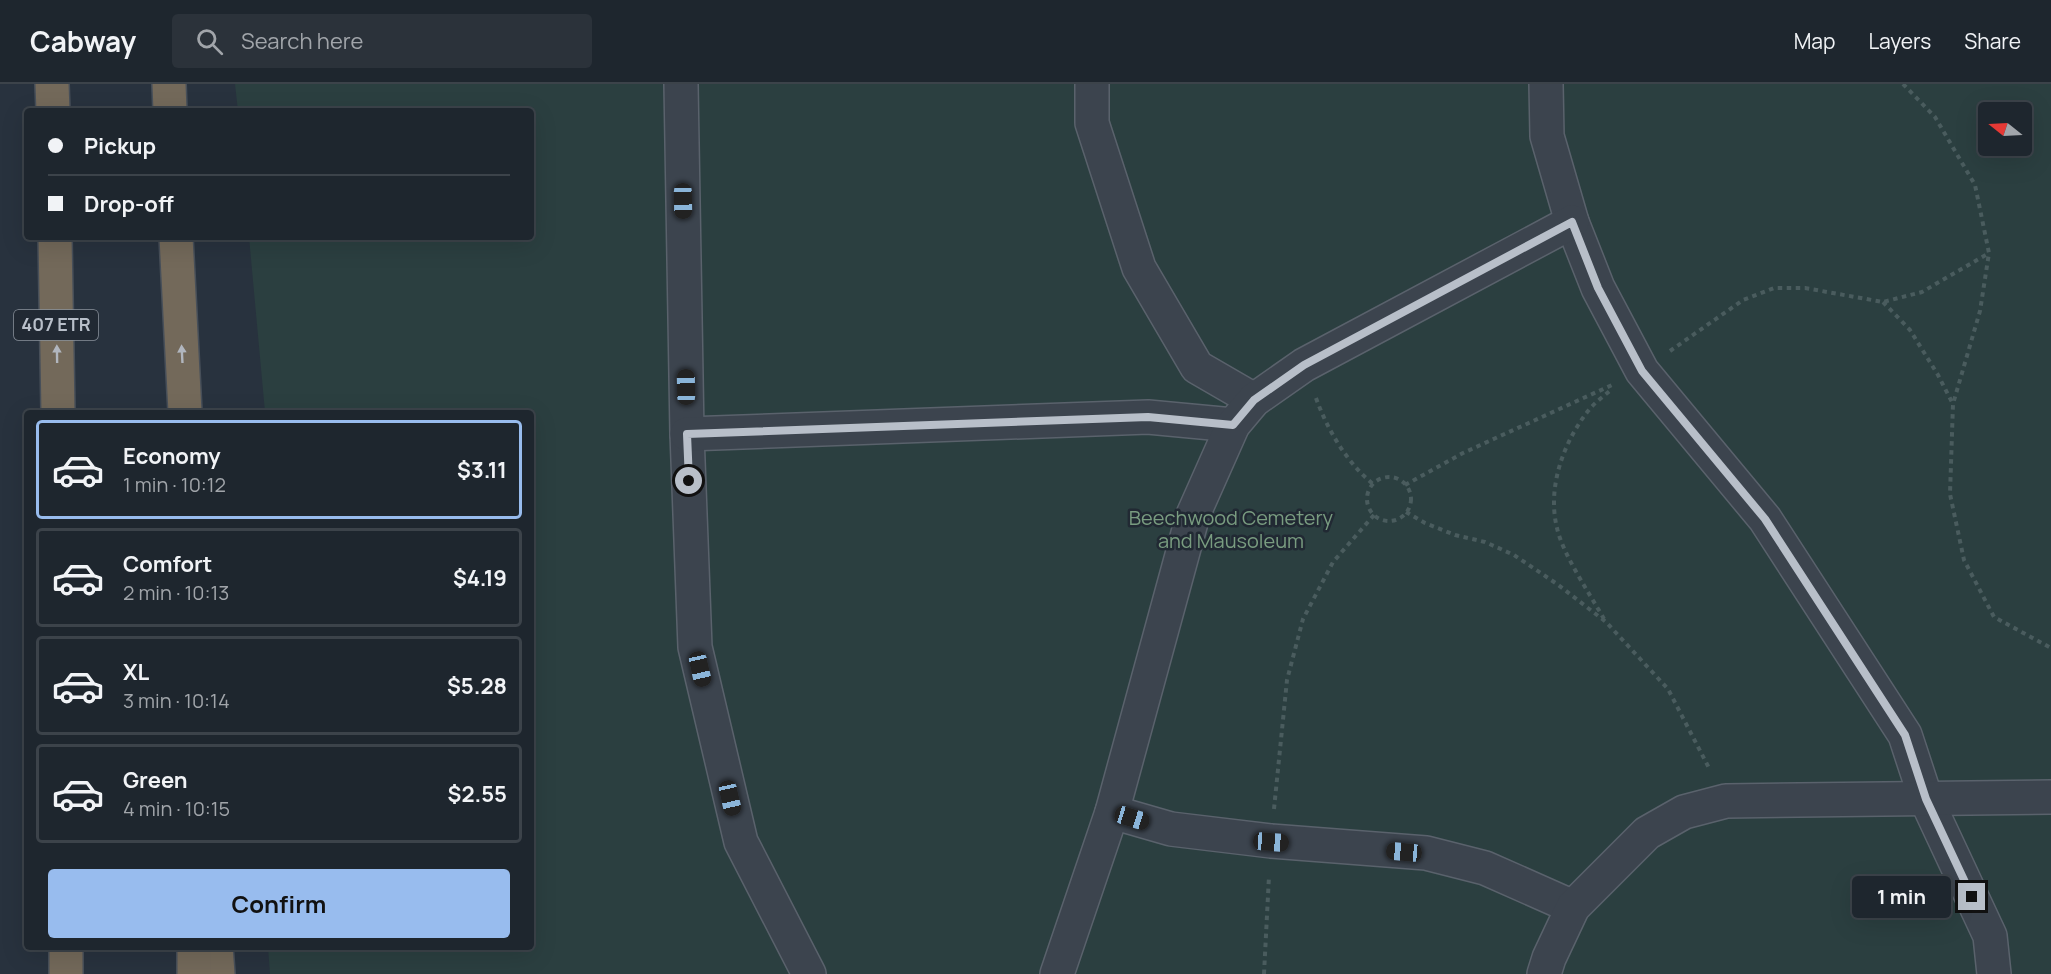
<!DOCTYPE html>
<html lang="en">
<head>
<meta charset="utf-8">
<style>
  body { margin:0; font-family:Manrope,sans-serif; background:#2b323a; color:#f1f3f6; height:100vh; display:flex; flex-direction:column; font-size:22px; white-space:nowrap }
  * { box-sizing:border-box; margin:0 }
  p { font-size:20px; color:#a1a5aa }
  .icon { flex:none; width:33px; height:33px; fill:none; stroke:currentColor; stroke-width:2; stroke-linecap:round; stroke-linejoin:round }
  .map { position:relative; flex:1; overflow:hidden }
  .sheet { position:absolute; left:24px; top:326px; width:510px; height:540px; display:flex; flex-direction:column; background:#1e262e; border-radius:6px; box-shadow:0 6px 24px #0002,0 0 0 2px #3c434a }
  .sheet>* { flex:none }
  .banner { position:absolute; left:24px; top:24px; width:510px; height:132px; border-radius:6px; box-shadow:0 6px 24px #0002,0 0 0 2px #3c434a; display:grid; align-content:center; height:132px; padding:0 24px; background:#1e262e }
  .needle { width:39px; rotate:288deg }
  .tools { position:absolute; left:1978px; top:18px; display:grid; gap:12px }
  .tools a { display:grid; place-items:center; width:54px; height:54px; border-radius:6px; background:#1e262e; box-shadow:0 6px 24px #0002,0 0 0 2px #3c434a; font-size:30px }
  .end { position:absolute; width:27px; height:27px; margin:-14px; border:8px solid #b8bfc9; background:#111; box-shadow:0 0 0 3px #111 }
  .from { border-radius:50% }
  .bubble { position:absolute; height:42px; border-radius:6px; background:#1e262e; box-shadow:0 6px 24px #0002,0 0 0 2px #3c434a; font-size:20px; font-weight:700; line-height:42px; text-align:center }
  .car { position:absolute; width:18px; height:36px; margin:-18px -9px; border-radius:8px; box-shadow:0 0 4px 2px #0007; background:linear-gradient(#222 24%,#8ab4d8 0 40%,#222 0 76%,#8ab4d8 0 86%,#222 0) }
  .banner b { display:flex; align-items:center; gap:21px; height:57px; font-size:22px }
  .banner b+b { border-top:2px solid #3c434a }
  .banner i { width:15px; height:15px; background:#f1f3f6 }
  ul { padding:10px 0 0; list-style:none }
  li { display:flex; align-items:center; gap:18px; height:99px; margin:0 12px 9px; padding:0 12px; border:3px solid #3c434a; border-radius:6px }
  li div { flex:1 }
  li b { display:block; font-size:22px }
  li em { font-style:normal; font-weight:700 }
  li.on { border-color:#98bcee }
  li>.icon { width:54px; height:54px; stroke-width:1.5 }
  .cta { display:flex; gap:12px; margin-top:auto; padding:12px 24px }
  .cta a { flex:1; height:69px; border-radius:6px; background:#98bcee; color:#111; font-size:24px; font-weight:700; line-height:69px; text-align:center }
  header { display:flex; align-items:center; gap:36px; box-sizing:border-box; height:84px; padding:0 30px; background:#1e262e; border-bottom:2px solid #3c434a }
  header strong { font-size:28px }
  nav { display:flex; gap:33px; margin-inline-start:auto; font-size:21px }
  .search { width:420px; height:54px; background:#2b323a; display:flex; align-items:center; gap:15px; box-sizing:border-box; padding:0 21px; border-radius:6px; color:#a1a5aa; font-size:22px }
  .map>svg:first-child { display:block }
</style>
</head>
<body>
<header>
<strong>Cabway</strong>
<div class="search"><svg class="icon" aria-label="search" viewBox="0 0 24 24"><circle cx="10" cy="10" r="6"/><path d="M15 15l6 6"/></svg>Search here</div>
<nav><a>Map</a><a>Layers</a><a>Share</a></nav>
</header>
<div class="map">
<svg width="2051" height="890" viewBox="0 0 2051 890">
  <rect width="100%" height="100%" fill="#28323e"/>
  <path fill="#2b3f40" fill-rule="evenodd" d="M 235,0 L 2051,0 L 2051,890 L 270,890 L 268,863 L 531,862 L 531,328 L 265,328 L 249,153 L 531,153 L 531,27 L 238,27 ZM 1989,28 L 2022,28 L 2022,62 L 1989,62 Z"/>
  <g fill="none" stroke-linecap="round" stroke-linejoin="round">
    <defs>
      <g id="minor">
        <path d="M 681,0 L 687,350 L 695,563 L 741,758 L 809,890"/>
        <path d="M 1092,0 L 1092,39 L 1139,184 L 1197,283 L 1254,316"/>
        <path d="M 1546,0 L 1547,52 L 1572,138 L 1598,204 L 1642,287 L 1765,435 L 1905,651 L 1926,715 L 1990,852 L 1994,890"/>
        <path d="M 687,350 L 1148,333 L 1233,341"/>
        <path d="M 1112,728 L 1171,745 L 1271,757 L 1426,769 L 1485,784 L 1573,823"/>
        <path d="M 1057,890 L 1112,728 L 1193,431 L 1233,341 L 1254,316 L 1304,281 L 1572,138"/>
        <path d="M 1544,890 L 1549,874 L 1573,823 L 1647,749 L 1684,728 L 1726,717 L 2051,713"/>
      </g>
      <g id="highway">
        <path d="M 52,0 L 53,27"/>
        <path d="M 169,0 L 170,27"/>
        <path d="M 55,153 L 58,328"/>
        <path d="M 176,153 L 185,328"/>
        <path d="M 66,862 L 66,890"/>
        <path d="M 216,862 L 218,890"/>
        <path d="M 194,890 L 194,862"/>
      </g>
    </defs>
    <use href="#minor" stroke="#5a626c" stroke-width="36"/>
    <use href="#highway" stroke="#474f59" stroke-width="36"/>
    <g stroke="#4a5c5e" stroke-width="4" stroke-dasharray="4.5 4.5" stroke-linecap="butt">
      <path d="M 1903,0 L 1935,33 L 1975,101 L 1989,169 L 1980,227 L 1953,320 L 1950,410 L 1964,476 L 1994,533 L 2051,564"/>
      <path d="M 1883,218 L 1910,246 L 1938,291 L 1953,320"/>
      <path d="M 1670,267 L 1743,216 L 1774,204 L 1805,204 L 1883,218 L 1922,208 L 1989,169"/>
      <path d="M 1316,314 C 1327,345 1347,379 1373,400"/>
      <circle cx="1389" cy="415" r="22"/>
      <path d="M 1405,401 L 1463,369 L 1612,301"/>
      <path d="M 1406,428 L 1425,439 L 1455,451 L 1485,458 L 1514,471 L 1557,500 L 1606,538 L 1668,605 L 1710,686"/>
      <path d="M 1604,535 C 1590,510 1563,471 1557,444 C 1547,404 1563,359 1588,327 C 1594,319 1604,312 1612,305"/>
      <path d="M 1274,725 L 1287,596 L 1303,535 L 1333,478 L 1374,431"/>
      <path d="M 1264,890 L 1269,792"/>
    </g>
    <use href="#minor" stroke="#3c444e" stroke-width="33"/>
    <use href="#highway" stroke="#73695a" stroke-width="33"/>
  </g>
  <defs><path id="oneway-solid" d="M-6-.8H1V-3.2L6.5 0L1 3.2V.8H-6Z" transform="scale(1.5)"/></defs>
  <g fill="#b1b6be">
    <use href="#oneway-solid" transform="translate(57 270) rotate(-91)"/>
    <use href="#oneway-solid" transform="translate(182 270) rotate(-93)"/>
  </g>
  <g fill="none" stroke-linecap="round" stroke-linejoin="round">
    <path stroke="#b8bfc9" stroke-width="8" d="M 689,397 L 687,350 L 1148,333 L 1233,341 L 1254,316 L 1304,281 L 1572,138 L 1598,204 L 1642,287 L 1765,435 L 1905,651 L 1926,715 L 1972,813"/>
  </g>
  <g text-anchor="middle" stroke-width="5" stroke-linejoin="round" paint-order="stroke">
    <rect fill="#212933" stroke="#8b929c" stroke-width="1.5" x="14" y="226" width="84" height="30" rx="4.5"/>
    <g font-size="18" font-weight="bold" fill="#b8bfc9">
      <text x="56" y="247">407 ETR</text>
    </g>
    <g font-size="20" fill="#799c80" stroke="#212933">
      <text x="1231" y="441">Beechwood Cemetery<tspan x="1231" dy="23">and Mausoleum</tspan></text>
    </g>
  </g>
</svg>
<div class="tools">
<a><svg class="needle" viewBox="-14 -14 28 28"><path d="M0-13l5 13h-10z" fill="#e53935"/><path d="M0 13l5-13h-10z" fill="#a1a5aa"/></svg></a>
</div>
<i class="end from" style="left:689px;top:397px"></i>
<i class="end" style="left:1972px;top:813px"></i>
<div class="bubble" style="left:1852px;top:792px;width:99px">1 min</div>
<i class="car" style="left:683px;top:117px;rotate:179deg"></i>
<i class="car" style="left:686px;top:303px;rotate:359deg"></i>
<i class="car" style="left:700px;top:585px;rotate:167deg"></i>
<i class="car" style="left:730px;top:714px;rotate:167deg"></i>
<i class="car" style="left:1132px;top:734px;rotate:107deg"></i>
<i class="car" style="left:1271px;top:758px;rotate:94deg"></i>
<i class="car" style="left:1404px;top:768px;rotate:275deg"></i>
<div class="banner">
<b><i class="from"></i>Pickup</b>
<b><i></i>Drop-off</b>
</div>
<section class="sheet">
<ul>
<li class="on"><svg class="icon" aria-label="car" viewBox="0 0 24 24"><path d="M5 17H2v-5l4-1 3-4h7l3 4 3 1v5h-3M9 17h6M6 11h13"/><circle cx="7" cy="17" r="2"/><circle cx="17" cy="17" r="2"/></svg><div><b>Economy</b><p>1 min · 10:12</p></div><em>$3.11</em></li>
<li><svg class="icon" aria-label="car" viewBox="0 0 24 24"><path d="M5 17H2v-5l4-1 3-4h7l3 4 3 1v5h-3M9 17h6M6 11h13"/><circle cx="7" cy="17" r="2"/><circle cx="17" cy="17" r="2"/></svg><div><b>Comfort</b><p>2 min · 10:13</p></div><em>$4.19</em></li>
<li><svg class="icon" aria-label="car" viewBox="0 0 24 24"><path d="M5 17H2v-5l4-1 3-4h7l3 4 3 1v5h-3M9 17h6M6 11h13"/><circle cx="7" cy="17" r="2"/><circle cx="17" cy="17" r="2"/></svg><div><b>XL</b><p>3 min · 10:14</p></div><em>$5.28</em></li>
<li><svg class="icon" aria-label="car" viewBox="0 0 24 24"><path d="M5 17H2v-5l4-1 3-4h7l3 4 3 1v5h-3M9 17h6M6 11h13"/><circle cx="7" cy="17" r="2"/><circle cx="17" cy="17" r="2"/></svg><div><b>Green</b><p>4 min · 10:15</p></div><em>$2.55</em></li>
</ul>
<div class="cta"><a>Confirm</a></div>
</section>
</div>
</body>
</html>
